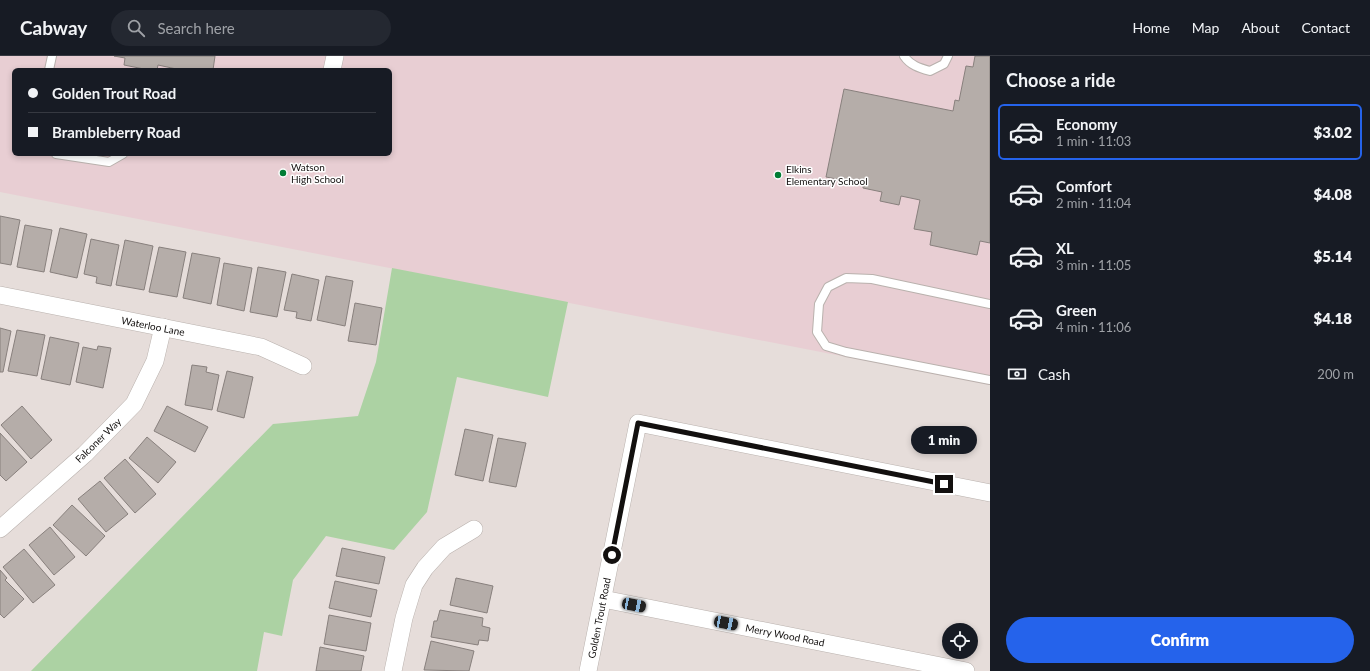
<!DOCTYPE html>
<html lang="en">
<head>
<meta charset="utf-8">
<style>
  body { margin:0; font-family:Lato,sans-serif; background:#242831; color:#f1f3f6; height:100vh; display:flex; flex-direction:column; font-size:15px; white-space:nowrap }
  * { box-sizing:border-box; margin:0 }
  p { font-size:13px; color:#9ea1a6 }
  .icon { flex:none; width:22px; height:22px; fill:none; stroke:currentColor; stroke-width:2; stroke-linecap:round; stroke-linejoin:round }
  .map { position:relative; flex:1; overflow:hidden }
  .side { display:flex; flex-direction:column; background:#171b24; width:380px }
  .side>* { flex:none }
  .guide { position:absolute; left:12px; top:12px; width:380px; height:88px; border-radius:6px; box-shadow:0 2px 6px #0003; display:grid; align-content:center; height:88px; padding:0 16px; background:#171b24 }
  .buttons { position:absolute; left:942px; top:567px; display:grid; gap:8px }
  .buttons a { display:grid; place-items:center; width:36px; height:36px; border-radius:50%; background:#171b24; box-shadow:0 2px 6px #0003; font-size:20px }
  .end { position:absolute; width:18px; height:18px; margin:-9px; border:5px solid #13100f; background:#fff; box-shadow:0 0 0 2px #fff }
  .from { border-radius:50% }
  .bubble { position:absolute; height:28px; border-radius:14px; background:#171b24; box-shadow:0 2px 6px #0003; font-size:13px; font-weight:800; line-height:28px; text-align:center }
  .car { position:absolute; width:12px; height:24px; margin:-12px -6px; border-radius:5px; box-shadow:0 0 3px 1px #0007; background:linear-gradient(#222 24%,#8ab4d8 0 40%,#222 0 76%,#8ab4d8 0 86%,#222 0) }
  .guide b { display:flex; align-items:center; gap:14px; height:38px; font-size:15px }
  .guide b+b { border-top:1px solid #363941 }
  .guide i { width:10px; height:10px; background:#f1f3f6 }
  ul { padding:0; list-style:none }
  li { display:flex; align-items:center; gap:12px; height:56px; margin:0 8px 6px; padding:0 8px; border:2px solid transparent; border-radius:6px }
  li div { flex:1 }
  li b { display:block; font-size:15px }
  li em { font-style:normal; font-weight:800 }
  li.current { border-color:#2563eb }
  li>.icon { width:36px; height:36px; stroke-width:1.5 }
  h2 { padding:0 16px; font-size:18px; line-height:48px }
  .pay { display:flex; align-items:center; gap:10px; height:44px; padding:0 16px; font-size:15px }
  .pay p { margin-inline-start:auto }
  .action { display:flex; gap:8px; margin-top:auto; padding:8px 16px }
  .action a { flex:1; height:46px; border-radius:24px; background:#2563eb; color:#fff; font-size:16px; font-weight:800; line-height:46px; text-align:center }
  header { display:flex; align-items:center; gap:24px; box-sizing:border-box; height:56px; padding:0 20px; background:#171b24; border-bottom:1px solid #363941 }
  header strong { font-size:19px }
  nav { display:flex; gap:22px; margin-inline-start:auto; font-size:14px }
  .search { width:280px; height:36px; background:#242831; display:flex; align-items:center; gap:10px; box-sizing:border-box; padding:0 14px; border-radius:22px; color:#9ea1a6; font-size:15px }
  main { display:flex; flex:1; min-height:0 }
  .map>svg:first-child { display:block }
</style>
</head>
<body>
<header>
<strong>Cabway</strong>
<div class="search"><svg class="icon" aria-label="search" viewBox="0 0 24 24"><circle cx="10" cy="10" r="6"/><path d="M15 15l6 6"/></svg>Search here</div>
<nav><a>Home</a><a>Map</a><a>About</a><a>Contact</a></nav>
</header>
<main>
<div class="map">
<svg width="990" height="615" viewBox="0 0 990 615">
  <rect width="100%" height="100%" fill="#e6ddda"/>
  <path fill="#e8ced3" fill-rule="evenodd" d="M 0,0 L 990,0 L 990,329 L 0,136 ZM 14,14 L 390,14 L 390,98 L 14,98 Z"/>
  <path fill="#acd2a3" d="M 392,212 L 568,246 L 548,341 L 457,321 L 427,456 L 394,494 L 326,480 L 293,524 L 282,580 L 264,576 L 257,615 L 31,615 L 273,368 L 358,360 L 376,306 Z"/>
  <g fill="#b5ada9" stroke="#88807d">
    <path d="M 114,0 L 215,0 L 213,14 L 181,14 L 158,9 L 157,14 L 149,14 L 124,9 L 125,2 Z"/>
    <path d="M 975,0 L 990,0 L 990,187 L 980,185 L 977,199 L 930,189 L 932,176 L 914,173 L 920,144 L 901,140 L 899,149 L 880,145 L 882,136 L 863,132 L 863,128 L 826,121 L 844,33 L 953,55 L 955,44 L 959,45 L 966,10 L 973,11 Z"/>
    <path d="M 0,160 L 20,164 L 11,209 L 0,207 Z"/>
    <path d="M 25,169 L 52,174 L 44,216 L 17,211 Z"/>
    <path d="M 60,172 L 87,178 L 77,222 L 50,216 Z"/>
    <path d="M 91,183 L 119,189 L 111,230 L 96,227 L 97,221 L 84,218 Z"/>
    <path d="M 125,184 L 153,190 L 144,234 L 116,229 Z"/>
    <path d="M 159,191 L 186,196 L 177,241 L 149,236 Z"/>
    <path d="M 192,197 L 220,202 L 211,248 L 183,242 Z"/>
    <path d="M 224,207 L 252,212 L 244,255 L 217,249 Z"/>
    <path d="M 258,211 L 286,216 L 277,261 L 250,256 Z"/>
    <path d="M 292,218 L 319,224 L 311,265 L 296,262 L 297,256 L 284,254 Z"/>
    <path d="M 326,220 L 353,225 L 345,270 L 317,264 Z"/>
    <path d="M 355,247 L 382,252 L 376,289 L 348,285 Z"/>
    <path d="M 0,272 L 11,275 L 3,316 L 0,316 Z"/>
    <path d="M 17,274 L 45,279 L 37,320 L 8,315 Z"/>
    <path d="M 50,281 L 79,287 L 70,329 L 41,323 Z"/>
    <path d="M 98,290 L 111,292 L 103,332 L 76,326 L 83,291 L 97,294 Z"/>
    <path d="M 192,309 L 207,311 L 206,316 L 219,319 L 212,354 L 185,349 Z"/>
    <path d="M 227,315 L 253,321 L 244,362 L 217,355 Z"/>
    <path d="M 22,350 L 52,384 L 31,403 L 1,369 Z"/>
    <path d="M 167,350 L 208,371 L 195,396 L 154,375 Z"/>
    <path d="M 465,373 L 493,379 L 483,425 L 455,419 Z"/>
    <path d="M 0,377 L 27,406 L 6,425 L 0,419 Z"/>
    <path d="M 147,381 L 176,406 L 158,427 L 129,402 Z"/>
    <path d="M 498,382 L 526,387 L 516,431 L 489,426 Z"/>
    <path d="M 125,403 L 156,438 L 135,457 L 104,422 Z"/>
    <path d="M 100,425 L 128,458 L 106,476 L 78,443 Z"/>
    <path d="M 72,449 L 105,480 L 86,500 L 53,469 Z"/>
    <path d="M 50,471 L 75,501 L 54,519 L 29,489 Z"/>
    <path d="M 342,492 L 385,501 L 379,528 L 336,520 Z"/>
    <path d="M 24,493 L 55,529 L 33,547 L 3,511 Z"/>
    <path d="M 0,514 L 7,522 L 5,524 L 24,543 L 4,562 L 0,558 Z"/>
    <path d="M 456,522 L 493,530 L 487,557 L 450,549 Z"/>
    <path d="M 335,525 L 377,534 L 371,561 L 329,552 Z"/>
    <path d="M 440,554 L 483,562 L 482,570 L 490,572 L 488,585 L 479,584 L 478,589 L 431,581 L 434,565 L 437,565 Z"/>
    <path d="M 329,559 L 371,567 L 366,595 L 324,588 Z"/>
    <path d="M 431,585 L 474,595 L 469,615 L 424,614 Z"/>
    <path d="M 320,591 L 364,600 L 361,615 L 316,615 Z"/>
  </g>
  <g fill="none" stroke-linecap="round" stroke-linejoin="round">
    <defs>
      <g id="lane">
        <path d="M 904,0 C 910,9 919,12 930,15 L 944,8 L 948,0"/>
        <path d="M 49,14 L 52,0"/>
        <path d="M 56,98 L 109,106 L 123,98"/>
        <path d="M 990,248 L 872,223 L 846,222 L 828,231 L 819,248 L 817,276 L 826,290 L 846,296 L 990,324"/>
      </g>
      <g id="street">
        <path d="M 332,14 L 335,0"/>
        <path d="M 0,239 L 261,291 L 303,310"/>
        <path d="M 0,473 L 85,398 L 134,348 L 155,305 L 163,271"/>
        <path d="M 603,543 L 966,615"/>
        <path d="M 393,615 L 404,562 L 414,529 L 425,512 L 444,491 L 474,473"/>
        <path d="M 588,615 L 638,367 L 990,437"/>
      </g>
    </defs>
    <use href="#lane" stroke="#b9b1ad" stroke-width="10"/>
    <use href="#street" stroke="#b9b1ad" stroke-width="18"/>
    <use href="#lane" stroke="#fff" stroke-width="8"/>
    <use href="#street" stroke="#fff" stroke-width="17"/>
  </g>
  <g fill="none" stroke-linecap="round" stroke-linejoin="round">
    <path stroke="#13100f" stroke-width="5" d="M 612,499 L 638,367 L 944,428"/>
  </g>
  <g fill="#007c34" stroke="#fff" stroke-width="1.5">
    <circle cx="283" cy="117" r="4"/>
    <circle cx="778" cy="119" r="4"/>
  </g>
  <g text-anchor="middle" stroke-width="3" stroke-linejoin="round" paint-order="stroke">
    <g font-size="10" fill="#13100f" stroke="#fff" text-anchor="start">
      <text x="291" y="115">Watson<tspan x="291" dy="12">High School</tspan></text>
      <text x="786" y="117">Elkins<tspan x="786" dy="12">Elementary School</tspan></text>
    </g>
    <g font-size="10" fill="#13100f" stroke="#fff">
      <text transform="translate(153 270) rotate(11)" y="4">Waterloo Lane</text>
      <text transform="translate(98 384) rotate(-44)" y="4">Falconer Way</text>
      <text transform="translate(599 562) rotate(-79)" y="4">Golden Trout Road</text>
      <text transform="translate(785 579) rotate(11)" y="4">Merry Wood Road</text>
    </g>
  </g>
</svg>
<div class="buttons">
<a><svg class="icon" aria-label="locate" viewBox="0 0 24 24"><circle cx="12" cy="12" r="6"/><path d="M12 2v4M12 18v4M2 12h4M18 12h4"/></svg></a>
</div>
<i class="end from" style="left:612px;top:499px"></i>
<i class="end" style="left:944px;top:428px"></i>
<div class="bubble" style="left:911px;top:370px;width:66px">1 min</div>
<i class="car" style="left:634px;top:549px;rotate:101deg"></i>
<i class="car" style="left:726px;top:567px;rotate:101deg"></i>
<div class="guide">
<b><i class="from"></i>Golden Trout Road</b>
<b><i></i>Brambleberry Road</b>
</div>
</div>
<section class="side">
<h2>Choose a ride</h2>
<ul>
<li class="current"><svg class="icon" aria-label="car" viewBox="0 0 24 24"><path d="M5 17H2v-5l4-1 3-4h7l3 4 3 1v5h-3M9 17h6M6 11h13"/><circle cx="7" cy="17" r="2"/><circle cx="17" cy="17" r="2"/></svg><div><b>Economy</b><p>1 min · 11:03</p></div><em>$3.02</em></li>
<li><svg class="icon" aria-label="car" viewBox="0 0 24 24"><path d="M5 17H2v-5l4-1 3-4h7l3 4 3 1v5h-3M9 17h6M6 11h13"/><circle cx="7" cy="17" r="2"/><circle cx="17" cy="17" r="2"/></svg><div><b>Comfort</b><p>2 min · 11:04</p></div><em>$4.08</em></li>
<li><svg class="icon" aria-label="car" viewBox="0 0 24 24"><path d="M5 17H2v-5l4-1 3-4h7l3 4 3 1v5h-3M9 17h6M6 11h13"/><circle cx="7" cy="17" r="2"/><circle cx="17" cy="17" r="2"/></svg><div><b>XL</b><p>3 min · 11:05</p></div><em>$5.14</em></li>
<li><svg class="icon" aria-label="car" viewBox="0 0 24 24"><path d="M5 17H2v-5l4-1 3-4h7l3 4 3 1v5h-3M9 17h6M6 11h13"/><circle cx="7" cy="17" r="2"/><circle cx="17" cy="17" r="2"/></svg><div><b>Green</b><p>4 min · 11:06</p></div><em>$4.18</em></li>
</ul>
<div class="pay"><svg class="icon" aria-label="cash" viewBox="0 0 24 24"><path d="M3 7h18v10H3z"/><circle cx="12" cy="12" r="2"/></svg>Cash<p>200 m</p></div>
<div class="action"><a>Confirm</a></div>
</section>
</main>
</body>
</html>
